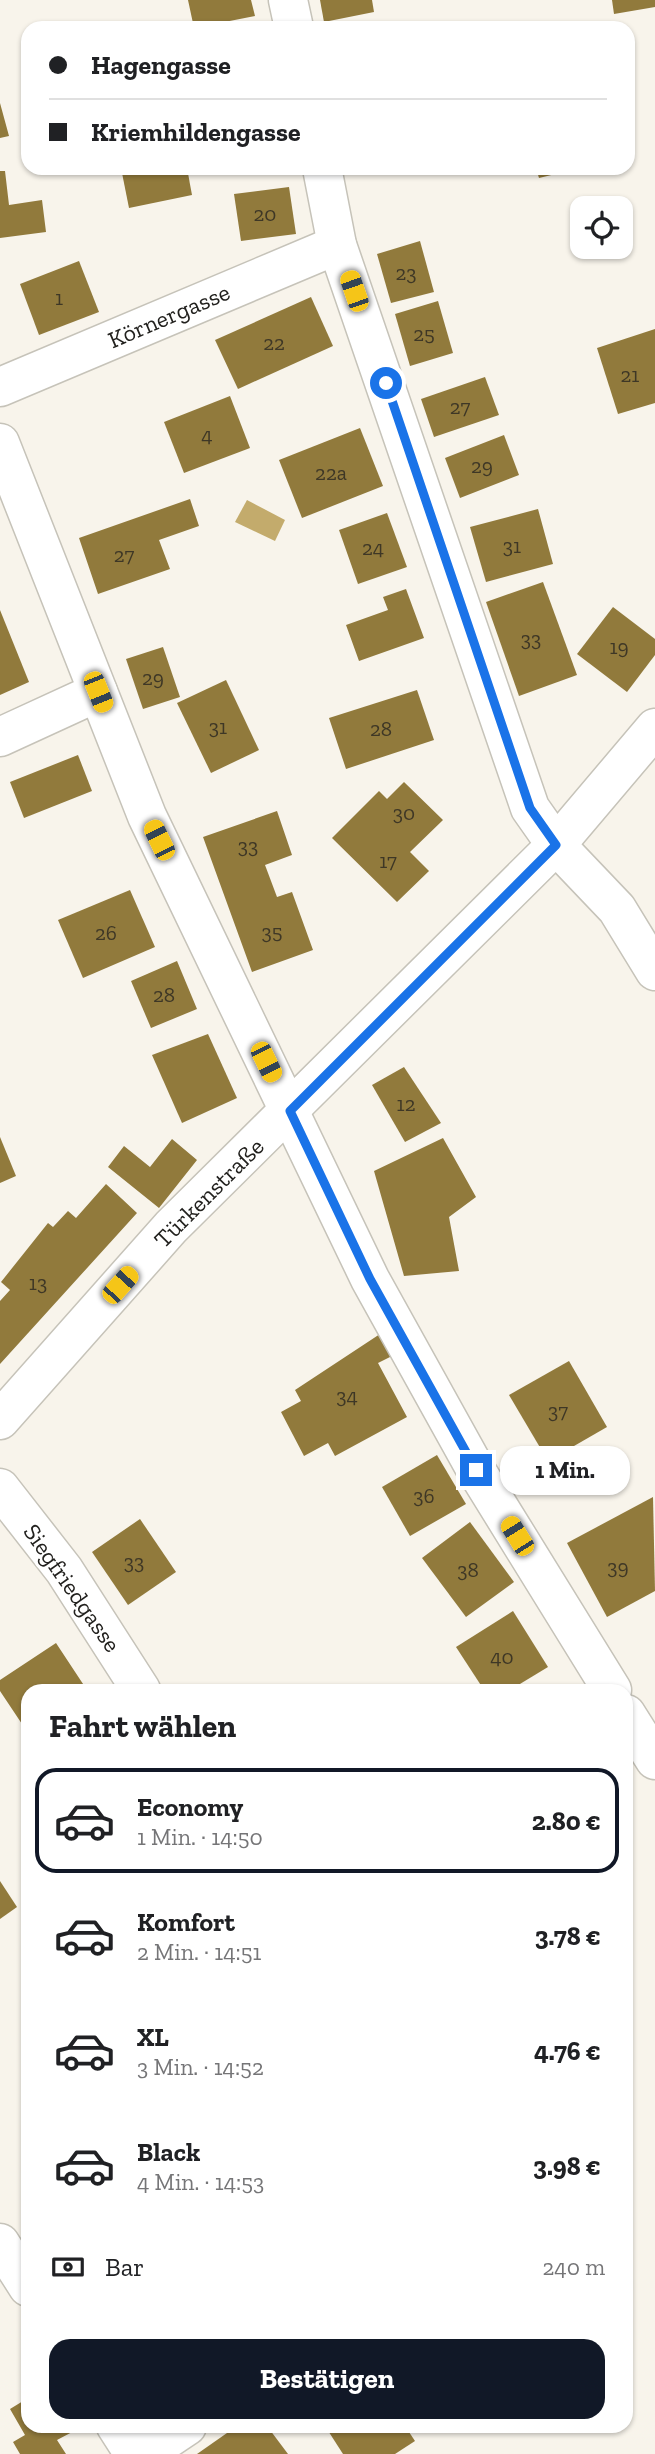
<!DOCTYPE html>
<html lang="de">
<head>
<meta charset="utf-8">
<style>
  body { margin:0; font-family:"Zilla Slab",serif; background:#f6f6f6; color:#202124; height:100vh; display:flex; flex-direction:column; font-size:26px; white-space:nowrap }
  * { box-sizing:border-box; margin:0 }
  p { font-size:23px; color:#757577 }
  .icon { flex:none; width:38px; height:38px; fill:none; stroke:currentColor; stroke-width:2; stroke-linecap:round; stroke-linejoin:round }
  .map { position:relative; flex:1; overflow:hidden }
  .details { position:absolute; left:21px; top:1684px; width:612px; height:749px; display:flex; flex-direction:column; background:#fff; border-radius:21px; box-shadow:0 2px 5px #0004 }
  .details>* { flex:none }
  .hud { position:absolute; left:21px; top:21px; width:614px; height:154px; border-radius:21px; box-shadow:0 2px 5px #0004; display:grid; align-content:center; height:154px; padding:0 28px; background:#fff }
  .fabs { position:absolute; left:570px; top:196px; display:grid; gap:14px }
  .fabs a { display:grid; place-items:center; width:63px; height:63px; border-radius:14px; background:#fff; box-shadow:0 2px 5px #0004; font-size:35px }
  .end { position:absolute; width:32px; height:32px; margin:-16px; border:9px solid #1a73e8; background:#fff; box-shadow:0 0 0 4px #fff }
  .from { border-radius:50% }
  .bubble { position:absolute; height:49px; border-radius:21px; background:#fff; box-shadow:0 2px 5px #0004; font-size:23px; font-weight:700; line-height:49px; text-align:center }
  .car { position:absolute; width:21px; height:42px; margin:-21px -10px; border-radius:9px; box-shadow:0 0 5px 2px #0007; background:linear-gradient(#f5c518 24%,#345 0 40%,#f5c518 0 76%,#345 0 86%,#f5c518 0) }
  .hud b { display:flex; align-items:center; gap:24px; height:66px; font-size:26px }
  .hud b+b { border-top:2px solid #e0e0e0 }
  .hud i { width:18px; height:18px; background:#202124 }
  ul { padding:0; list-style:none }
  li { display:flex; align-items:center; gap:21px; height:105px; margin:0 14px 10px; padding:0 14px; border:4px solid transparent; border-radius:21px }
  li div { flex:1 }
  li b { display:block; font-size:26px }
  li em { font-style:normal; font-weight:700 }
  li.selected { border-color:#111827 }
  li>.icon { width:63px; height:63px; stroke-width:1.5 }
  h2 { padding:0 28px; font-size:32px; line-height:84px }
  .pay { display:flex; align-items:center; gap:18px; height:77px; padding:0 28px; font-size:26px }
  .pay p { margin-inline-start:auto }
  .primary-button { display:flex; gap:14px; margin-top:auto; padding:14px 28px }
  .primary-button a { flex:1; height:80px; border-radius:21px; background:#111827; color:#fff; font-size:28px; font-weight:700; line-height:80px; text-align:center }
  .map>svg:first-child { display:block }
</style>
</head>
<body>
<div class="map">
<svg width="655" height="2454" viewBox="0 0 655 2454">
  <rect width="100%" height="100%" fill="#f8f4eb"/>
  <path fill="#c3ab6c" d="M 247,500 L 285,520 L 275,541 L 235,522 Z"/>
  <g fill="#917a3c">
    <path d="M 188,0 L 251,0 L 255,16 L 194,28 Z"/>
    <path d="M 320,0 L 372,0 L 374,12 L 324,22 Z"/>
    <path d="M 612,0 L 655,0 L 655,7 L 614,14 Z"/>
    <path d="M 0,103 L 9,136 L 0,138 Z"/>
    <path d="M 121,168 L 187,168 L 192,195 L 129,208 Z"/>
    <path d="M 536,168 L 576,168 L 576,169 L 539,178 Z"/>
    <path d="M 0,171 L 5,171 L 9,205 L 42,200 L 46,232 L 0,238 Z"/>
    <path d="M 289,187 L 296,234 L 241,241 L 234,194 Z"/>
    <path d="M 420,241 L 434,292 L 391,303 L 377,254 Z"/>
    <path d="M 79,261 L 99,312 L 39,335 L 20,284 Z"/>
    <path d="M 311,297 L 333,346 L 238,389 L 215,340 Z"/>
    <path d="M 438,301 L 453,353 L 410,366 L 395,314 Z"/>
    <path d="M 655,329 L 655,403 L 618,414 L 597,348 Z"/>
    <path d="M 485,377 L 499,415 L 434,437 L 421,399 Z"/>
    <path d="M 230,396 L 250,448 L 184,473 L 164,422 Z"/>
    <path d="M 360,428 L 383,486 L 302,518 L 279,460 Z"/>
    <path d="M 504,435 L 519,475 L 460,498 L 445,458 Z"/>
    <path d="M 190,499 L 199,526 L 159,540 L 170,569 L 98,594 L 79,538 Z"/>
    <path d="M 538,509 L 553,564 L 486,582 L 470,527 Z"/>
    <path d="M 387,513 L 407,567 L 358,584 L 339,530 Z"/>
    <path d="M 543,582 L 577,675 L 519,696 L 486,602 Z"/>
    <path d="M 406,589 L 424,638 L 359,661 L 346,625 L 388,610 L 383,597 Z"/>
    <path d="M 613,607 L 655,639 L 655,655 L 627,692 L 577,654 Z"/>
    <path d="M 0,610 L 29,682 L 0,695 Z"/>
    <path d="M 163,647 L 180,697 L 143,709 L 126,659 Z"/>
    <path d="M 226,680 L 259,750 L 211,773 L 177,703 Z"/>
    <path d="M 417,690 L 434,740 L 346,769 L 329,718 Z"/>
    <path d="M 78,755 L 92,791 L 24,818 L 10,782 Z"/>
    <path d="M 404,782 L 443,820 L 410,852 L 429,871 L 397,902 L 332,838 L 379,791 L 387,799 Z"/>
    <path d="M 277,811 L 292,855 L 265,865 L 277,897 L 292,892 L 313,950 L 252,972 L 203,837 Z"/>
    <path d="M 130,890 L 155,947 L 83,978 L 58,920 Z"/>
    <path d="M 177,961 L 197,1009 L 151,1028 L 131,981 Z"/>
    <path d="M 208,1034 L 237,1098 L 182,1123 L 152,1055 Z"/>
    <path d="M 404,1067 L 441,1123 L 405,1142 L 372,1085 Z"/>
    <path d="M 0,1137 L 16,1176 L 0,1183 Z"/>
    <path d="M 443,1138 L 476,1197 L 449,1217 L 459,1271 L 404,1276 L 374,1171 Z"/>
    <path d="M 172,1139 L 197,1160 L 159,1208 L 108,1167 L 124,1146 L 150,1167 Z"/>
    <path d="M 106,1184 L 137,1213 L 0,1364 L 0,1301 L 10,1290 L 1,1282 L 48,1223 L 53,1227 L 68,1211 L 76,1218 Z"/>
    <path d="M 380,1334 L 392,1356 L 378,1363 L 407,1417 L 335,1456 L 328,1443 L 304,1456 L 281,1412 L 301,1401 L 295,1390 Z"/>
    <path d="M 569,1361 L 607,1427 L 548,1461 L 509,1395 Z"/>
    <path d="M 437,1455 L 466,1504 L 410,1536 L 382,1487 Z"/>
    <path d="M 653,1497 L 655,1591 L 607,1617 L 567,1543 Z"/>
    <path d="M 140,1519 L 176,1572 L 128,1605 L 92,1552 Z"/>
    <path d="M 470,1522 L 514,1582 L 466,1617 L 422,1558 Z"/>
    <path d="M 513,1611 L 548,1667 L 510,1690 L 484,1690 L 456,1647 Z"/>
    <path d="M 56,1643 L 87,1690 L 28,1690 L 28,1733 L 0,1691 L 0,1680 Z"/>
    <path d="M 0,1881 L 17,1907 L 0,1919 Z"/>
    <path d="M 28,2398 L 28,2426 L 73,2426 L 76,2430 L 57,2440 L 66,2454 L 20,2454 L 13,2442 L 25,2435 L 10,2409 Z"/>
    <path d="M 237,2426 L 267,2426 L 288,2454 L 197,2454 Z"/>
    <path d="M 325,2426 L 405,2426 L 415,2441 L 395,2454 L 343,2454 Z"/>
  </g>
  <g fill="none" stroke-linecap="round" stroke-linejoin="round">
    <defs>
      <g id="minor">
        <path d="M 288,0 L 294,28"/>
        <path d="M 322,168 L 337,245 L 530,808 L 556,845 L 617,909 L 655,971"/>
        <path d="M 0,387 L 337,245"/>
        <path d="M 0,443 L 147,816 L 370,1279 L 476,1470 L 612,1690"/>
        <path d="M 0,737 L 98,692"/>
        <path d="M 0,1420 L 171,1227 L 556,845 L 655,728"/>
        <path d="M 0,1488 L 64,1570 L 141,1690"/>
        <path d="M 626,1714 L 655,1760"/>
        <path d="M 0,2243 L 28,2287"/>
        <path d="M 116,2426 L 134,2454"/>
        <path d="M 145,2454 L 187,2426"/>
      </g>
    </defs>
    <use href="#minor" stroke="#c6c3b9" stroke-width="41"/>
    <use href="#minor" stroke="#fff" stroke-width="38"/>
  </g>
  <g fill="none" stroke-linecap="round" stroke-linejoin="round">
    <path stroke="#1a73e8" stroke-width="9" d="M 386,383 L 530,808 L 556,845 L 290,1111 L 370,1279 L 476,1470"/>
  </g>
  <g text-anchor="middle" stroke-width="6" stroke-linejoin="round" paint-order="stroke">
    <g font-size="21" fill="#3e3726">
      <text x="265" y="221">20</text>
      <text x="406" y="280">23</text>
      <text x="59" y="305">1</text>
      <text x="424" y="341">25</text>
      <text x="274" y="350">22</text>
      <text x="630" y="382">21</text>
      <text x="460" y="414">27</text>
      <text x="207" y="442">4</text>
      <text x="482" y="473">29</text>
      <text x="331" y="480">22a</text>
      <text x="512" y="553">31</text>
      <text x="373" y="555">24</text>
      <text x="124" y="562">27</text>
      <text x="531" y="646">33</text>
      <text x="619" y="654">19</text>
      <text x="153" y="685">29</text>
      <text x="218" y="734">31</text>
      <text x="381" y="736">28</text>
      <text x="404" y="820">30</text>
      <text x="248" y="853">33</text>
      <text x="388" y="868">17</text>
      <text x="272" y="939">35</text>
      <text x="106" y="940">26</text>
      <text x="164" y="1002">28</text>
      <text x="406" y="1111">12</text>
      <text x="38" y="1290">13</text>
      <text x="347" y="1403">34</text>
      <text x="558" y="1418">37</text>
      <text x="424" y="1503">36</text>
      <text x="134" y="1569">33</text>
      <text x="618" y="1574">39</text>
      <text x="468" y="1577">38</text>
      <text x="502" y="1664">40</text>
    </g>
    <g font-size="24" fill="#22211e" stroke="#fff">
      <text transform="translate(169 316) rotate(-23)" y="8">Körnergasse</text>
      <text transform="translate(209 1193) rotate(-45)" y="8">Türkenstraße</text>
      <text transform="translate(72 1588) rotate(55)" y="8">Siegfriedgasse</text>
    </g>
  </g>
</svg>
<div class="fabs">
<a><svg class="icon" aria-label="locate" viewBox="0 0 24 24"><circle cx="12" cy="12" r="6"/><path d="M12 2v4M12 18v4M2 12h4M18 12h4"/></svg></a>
</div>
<i class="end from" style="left:386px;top:383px"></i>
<i class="end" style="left:476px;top:1470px"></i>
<div class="bubble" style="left:500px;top:1446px;width:130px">1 Min.</div>
<i class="car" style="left:354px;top:291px;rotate:341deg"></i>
<i class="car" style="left:98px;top:692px;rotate:158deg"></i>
<i class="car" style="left:159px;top:840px;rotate:334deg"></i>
<i class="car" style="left:266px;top:1062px;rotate:154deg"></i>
<i class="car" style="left:120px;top:1285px;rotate:42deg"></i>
<i class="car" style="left:517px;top:1536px;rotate:328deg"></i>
<div class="hud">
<b><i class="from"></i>Hagengasse</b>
<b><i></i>Kriemhildengasse</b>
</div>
<section class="details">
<h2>Fahrt wählen</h2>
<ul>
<li class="selected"><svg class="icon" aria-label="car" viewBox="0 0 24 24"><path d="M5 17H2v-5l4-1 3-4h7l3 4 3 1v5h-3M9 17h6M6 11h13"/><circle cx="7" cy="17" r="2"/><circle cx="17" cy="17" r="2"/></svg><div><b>Economy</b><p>1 Min. · 14:50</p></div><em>2.80 €</em></li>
<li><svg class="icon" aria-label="car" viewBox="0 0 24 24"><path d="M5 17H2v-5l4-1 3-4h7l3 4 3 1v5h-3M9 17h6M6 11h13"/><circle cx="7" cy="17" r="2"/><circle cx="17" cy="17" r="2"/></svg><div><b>Komfort</b><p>2 Min. · 14:51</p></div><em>3.78 €</em></li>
<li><svg class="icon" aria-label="car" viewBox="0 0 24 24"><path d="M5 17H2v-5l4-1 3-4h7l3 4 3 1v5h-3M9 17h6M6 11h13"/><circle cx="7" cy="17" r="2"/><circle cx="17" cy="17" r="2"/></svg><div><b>XL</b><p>3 Min. · 14:52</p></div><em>4.76 €</em></li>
<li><svg class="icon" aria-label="car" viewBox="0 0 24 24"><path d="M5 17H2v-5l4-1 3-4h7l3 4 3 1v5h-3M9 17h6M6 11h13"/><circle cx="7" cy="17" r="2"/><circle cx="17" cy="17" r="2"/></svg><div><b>Black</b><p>4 Min. · 14:53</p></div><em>3.98 €</em></li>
</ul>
<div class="pay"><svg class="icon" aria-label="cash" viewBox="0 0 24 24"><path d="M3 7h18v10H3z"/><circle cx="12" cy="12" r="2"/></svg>Bar<p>240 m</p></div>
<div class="primary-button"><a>Bestätigen</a></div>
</section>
</div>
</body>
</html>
